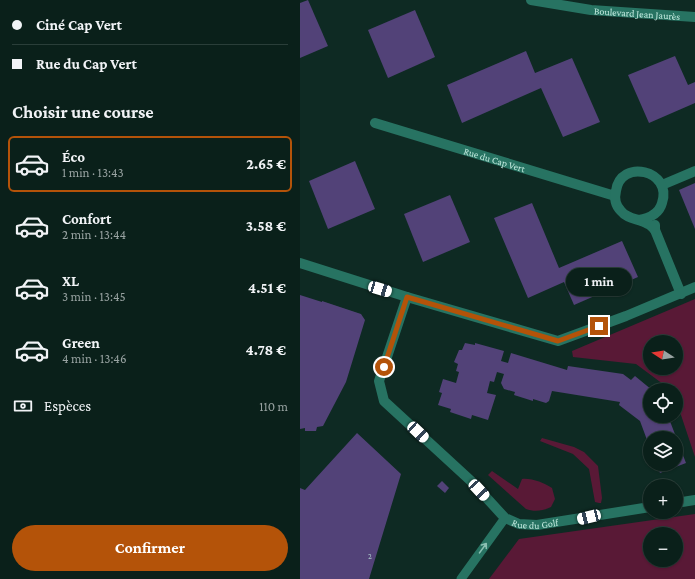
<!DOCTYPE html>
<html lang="fr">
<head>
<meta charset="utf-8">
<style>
  body { margin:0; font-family:"Crimson Pro",serif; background:#182d27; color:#f1f3f6; height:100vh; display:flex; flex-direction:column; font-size:15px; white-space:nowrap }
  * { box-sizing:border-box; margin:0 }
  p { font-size:13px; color:#99a3a2 }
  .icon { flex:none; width:22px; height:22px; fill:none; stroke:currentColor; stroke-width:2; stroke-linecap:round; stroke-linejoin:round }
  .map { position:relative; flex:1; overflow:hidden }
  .sheet { display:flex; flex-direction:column; background:#0a201a; width:300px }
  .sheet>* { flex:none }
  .banner { display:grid; align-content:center; height:88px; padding:0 12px; background:#0a201a }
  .needle { width:26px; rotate:282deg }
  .fabs { position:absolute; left:343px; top:335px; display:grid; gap:8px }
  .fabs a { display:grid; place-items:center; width:40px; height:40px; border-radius:50%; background:#0a201a; box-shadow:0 1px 3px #0004,0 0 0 1px #2a3e39; font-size:20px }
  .end { position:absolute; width:18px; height:18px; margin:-9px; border:5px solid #b45309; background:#fff; box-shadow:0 0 0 2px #fff }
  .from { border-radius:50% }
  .bubble { position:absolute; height:28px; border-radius:14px; background:#0a201a; box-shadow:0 1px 3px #0004,0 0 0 1px #2a3e39; font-size:13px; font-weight:700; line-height:28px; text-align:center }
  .car { position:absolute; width:12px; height:24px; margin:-12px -6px; border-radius:5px; box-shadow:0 0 3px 1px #0007; background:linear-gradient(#fff 24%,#345 0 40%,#fff 0 76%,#345 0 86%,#fff 0) }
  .banner b { display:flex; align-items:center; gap:14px; height:38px; font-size:15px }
  .banner b+b { border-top:1px solid #2a3e39 }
  .banner i { width:10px; height:10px; background:#f1f3f6 }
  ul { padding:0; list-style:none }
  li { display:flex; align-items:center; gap:12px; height:56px; margin:0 8px 6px; padding:0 4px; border:2px solid transparent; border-radius:6px }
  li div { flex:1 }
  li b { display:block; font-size:15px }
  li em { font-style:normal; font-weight:700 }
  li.current { border-color:#b45309 }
  li>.icon { width:36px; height:36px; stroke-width:1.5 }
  h2 { padding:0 12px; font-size:18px; line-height:48px }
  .pay { display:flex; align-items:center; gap:10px; height:44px; padding:0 12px; font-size:15px }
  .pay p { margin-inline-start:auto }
  .primary-button { display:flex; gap:8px; margin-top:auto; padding:8px 12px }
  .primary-button a { flex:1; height:46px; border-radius:24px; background:#b45309; color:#fff; font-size:16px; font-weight:700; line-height:46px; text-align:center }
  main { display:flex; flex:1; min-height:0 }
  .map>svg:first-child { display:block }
</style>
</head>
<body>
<main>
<section class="sheet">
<div class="banner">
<b><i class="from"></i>Ciné Cap Vert</b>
<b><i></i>Rue du Cap Vert</b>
</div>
<h2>Choisir une course</h2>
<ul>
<li class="current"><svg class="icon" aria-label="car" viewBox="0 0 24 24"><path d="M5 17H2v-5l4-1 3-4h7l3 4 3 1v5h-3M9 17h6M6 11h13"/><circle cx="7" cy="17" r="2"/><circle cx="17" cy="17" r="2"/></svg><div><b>Éco</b><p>1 min · 13:43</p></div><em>2.65 €</em></li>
<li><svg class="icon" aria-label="car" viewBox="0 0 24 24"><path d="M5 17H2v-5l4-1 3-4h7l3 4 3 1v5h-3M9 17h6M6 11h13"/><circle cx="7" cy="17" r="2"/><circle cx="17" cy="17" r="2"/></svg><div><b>Confort</b><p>2 min · 13:44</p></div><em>3.58 €</em></li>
<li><svg class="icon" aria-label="car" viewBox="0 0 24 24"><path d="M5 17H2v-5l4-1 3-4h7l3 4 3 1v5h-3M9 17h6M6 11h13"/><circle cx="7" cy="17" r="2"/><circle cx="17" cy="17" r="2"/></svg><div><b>XL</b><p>3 min · 13:45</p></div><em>4.51 €</em></li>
<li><svg class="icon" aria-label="car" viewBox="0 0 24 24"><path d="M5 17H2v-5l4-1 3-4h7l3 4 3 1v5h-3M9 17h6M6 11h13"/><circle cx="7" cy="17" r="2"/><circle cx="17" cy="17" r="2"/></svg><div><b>Green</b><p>4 min · 13:46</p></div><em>4.78 €</em></li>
</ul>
<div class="pay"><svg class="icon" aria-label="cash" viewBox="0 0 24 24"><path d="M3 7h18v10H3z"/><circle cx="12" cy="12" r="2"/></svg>Espèces<p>110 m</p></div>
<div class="primary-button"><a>Confirmer</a></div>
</section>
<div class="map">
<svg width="395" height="579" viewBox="0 0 395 579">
  <rect width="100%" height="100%" fill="#0e2a23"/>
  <g fill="#591936" fill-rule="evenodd">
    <path d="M 395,299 L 395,457 L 376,400 L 376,390 L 371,390 L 336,364 L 273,357 L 272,351 ZM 350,342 L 376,342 L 376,368 L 350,368 Z"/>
    <path d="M 242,438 L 274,447 L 284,452 L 298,466 L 302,498 L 301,503 L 299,503 L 295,502 L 289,469 L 273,454 L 240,441 Z"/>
    <path d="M 192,471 L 218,489 L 222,479 C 232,478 244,483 252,488 L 255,499 L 251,507 C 243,511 234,512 226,509 L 188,475 Z"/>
    <path d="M 395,514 L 395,579 L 189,579 L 219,539 ZM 350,534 L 376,534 L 376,560 L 350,560 Z"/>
  </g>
  <g fill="#524278">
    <path d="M 8,0 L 28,46 L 0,58 L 0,3 Z"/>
    <path d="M 115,10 L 135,57 L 88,78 L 68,30 Z"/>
    <path d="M 226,51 L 235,73 L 272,58 L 300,122 L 263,137 L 241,88 L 162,123 L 147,85 Z"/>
    <path d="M 375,56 L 388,85 L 395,82 L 395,103 L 349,123 L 328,75 Z"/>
    <path d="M 55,161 L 75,209 L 28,229 L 9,181 Z"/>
    <path d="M 395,183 L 395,229 L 379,190 Z"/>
    <path d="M 150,195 L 170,242 L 123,262 L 104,214 Z"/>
    <path d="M 232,203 L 259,268 L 322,241 L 338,277 L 274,305 L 264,282 L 228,298 L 194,218 Z"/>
    <path d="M 0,295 L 22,302 L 22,301 L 61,314 L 65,320 L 46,382 L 23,426 L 17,427 L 16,431 L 5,431 L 5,428 L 0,429 Z"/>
    <path d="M 165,343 L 175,345 L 175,343 L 204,351 L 201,361 L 208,363 L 211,353 L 267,370 L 268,366 L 323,374 L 331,380 L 335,376 L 352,390 L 350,390 L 350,416 L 368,416 L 386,463 L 360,473 L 356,464 L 376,464 L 376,438 L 350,438 L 350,448 L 340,421 L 319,405 L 320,402 L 252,391 L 249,401 L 246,403 L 233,399 L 233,401 L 214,395 L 215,392 L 204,389 L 201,383 L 204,374 L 197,372 L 194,382 L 190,381 L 187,393 L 196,395 L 188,420 L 172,415 L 171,419 L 150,412 L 151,409 L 138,405 L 142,393 L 139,392 L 143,379 L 156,383 L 159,372 L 156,371 L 158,364 L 154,362 L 159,350 L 162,350 Z"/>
    <path d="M 57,433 L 101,474 L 69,579 L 0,579 L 0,488 L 5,490 Z"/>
    <path d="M 142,481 L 149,488 L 145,493 L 137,486 Z"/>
  </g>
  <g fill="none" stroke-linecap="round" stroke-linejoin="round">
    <path stroke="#277362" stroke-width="9" d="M 161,579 L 205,518"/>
    <g stroke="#277362" stroke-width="10">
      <path id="s1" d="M 75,123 L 315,196"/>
      <path d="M 362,185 L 395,171"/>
      <path d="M 339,220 C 350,218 359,214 362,203 C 373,170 320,158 316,191 C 314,199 316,206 321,211 C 328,220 339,218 348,224 C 351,225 353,228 355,230"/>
      <path d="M 355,225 L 355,230 L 381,294"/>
      <path d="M 0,263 L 107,297 L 258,341 L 326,316 L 395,287"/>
      <path id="s2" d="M 107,297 L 79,381 L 84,401 L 171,481 L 205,518 L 219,524 L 237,525 L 350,507"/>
      <path d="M 376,503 L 395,500"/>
    </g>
    <path stroke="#277362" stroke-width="10" id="s3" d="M 231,0 L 291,10 L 395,17"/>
  </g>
  <defs><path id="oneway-shaft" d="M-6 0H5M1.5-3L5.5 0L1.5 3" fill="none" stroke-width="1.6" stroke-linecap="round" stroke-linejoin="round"/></defs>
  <use stroke="#8bc0b3" href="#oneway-shaft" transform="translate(183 548) rotate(-54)"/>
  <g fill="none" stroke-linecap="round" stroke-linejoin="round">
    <path stroke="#b45309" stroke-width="5" d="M 84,367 L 107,297 L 258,341 L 299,326"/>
  </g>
  <g text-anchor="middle" stroke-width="3" stroke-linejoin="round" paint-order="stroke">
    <g font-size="8" fill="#a5bfc4">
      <text x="70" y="559">2</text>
    </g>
    <g font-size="10" fill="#c1e9de" stroke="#00120d">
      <text dy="4" stroke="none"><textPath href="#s3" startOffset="107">Boulevard Jean Jaurès</textPath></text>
      <text dy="4" stroke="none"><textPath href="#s1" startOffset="125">Rue du Cap Vert</textPath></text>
      <text dy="4" stroke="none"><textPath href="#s2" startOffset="309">Rue du Golf</textPath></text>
    </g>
  </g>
</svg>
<div class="fabs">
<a><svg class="needle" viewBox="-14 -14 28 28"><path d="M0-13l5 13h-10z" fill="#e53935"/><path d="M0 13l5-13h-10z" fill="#99a3a2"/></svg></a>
<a><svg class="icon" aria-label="locate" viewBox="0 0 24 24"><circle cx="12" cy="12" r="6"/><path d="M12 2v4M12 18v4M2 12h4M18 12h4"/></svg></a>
<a><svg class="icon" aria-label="layers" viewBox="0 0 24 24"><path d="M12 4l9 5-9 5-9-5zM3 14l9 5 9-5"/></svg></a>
<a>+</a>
<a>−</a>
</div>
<i class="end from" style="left:84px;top:367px"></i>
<i class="end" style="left:299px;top:326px"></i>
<div class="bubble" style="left:266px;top:268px;width:66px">1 min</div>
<i class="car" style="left:80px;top:289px;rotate:107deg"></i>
<i class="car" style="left:118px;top:432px;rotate:133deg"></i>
<i class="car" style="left:179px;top:490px;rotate:137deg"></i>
<i class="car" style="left:289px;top:517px;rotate:256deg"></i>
</div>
</main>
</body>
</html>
